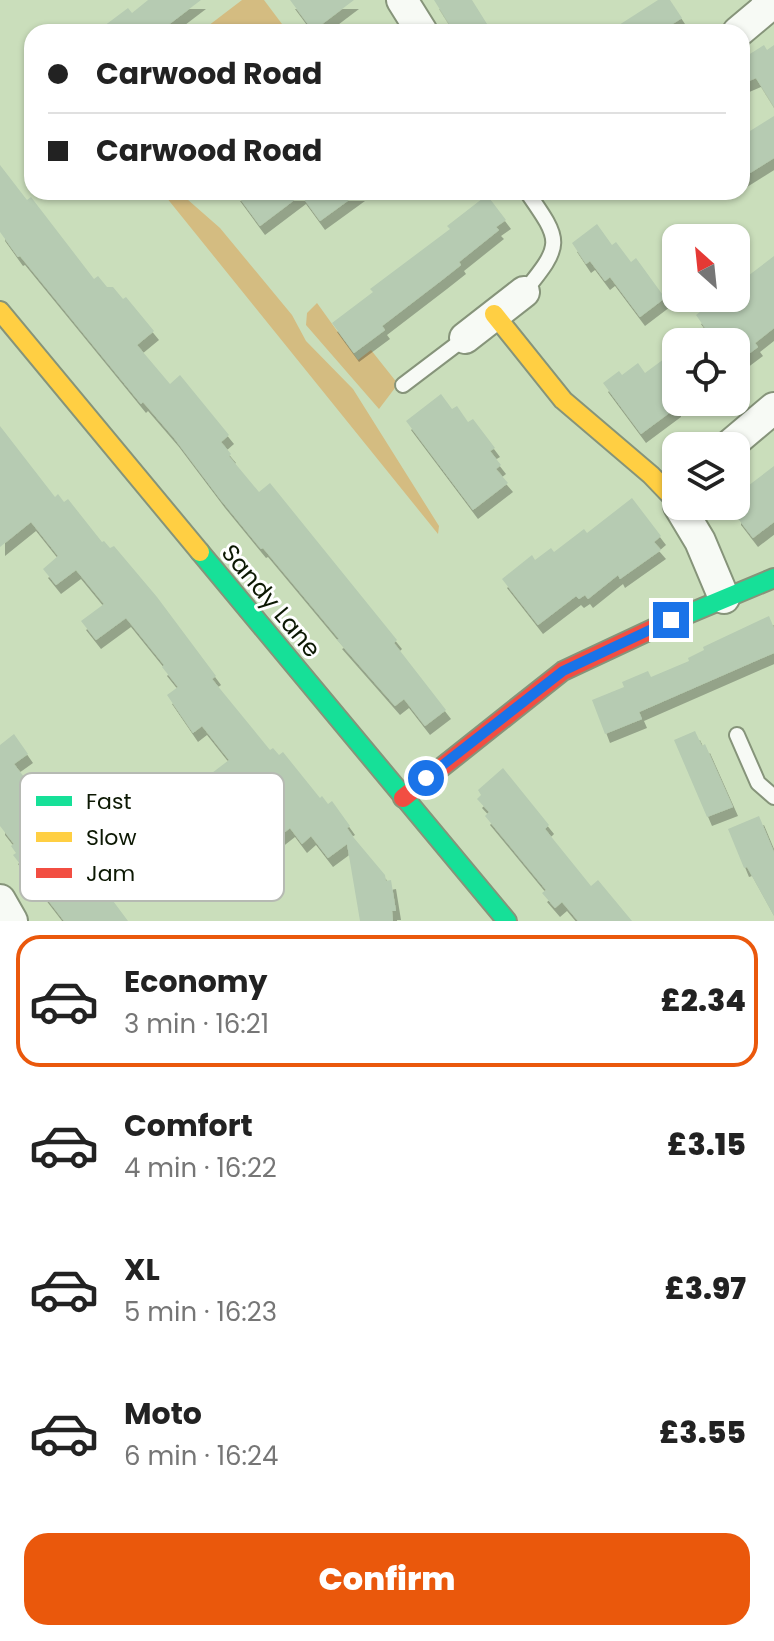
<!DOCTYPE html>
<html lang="en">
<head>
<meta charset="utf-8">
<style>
  body { margin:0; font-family:Poppins,sans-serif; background:#f6f6f6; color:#222; height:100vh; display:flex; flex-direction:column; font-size:30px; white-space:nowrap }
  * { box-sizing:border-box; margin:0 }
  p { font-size:26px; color:#767676 }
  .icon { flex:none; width:44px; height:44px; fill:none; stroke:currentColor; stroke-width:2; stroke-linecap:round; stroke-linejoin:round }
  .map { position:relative; height:921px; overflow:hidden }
  .drawer { display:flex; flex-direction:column; background:#fff; flex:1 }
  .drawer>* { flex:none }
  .top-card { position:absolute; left:24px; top:24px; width:726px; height:176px; border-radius:24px; box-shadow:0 2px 6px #0004; display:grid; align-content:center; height:176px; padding:0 24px; background:#fff }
  .needle { width:52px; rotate:333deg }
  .buttons { position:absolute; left:662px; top:224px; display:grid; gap:16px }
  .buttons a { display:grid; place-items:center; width:88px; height:88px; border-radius:16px; background:#fff; box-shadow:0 2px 6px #0004; font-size:40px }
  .end { position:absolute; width:36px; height:36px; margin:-18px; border:10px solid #1a73e8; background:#fff; box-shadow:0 0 0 4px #fff }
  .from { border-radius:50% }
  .top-card b { display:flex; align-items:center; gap:28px; height:76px; font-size:30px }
  .top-card b+b { border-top:2px solid #e0e0e0 }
  .top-card i { width:20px; height:20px; background:#222 }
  ul { padding:14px 0 0; list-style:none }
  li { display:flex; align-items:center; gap:24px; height:132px; margin:0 16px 12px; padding:0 8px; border:4px solid transparent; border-radius:24px }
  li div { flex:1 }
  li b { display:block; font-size:30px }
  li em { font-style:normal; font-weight:800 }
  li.active { border-color:#ea580c }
  li>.icon { width:72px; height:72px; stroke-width:1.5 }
  .button { display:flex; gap:16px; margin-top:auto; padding:16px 24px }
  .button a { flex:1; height:92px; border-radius:24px; background:#ea580c; color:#fff; font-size:32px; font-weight:800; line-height:92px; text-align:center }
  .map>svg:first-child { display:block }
</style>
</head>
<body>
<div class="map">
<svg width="774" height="921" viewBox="0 0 774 921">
  <defs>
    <filter id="shadow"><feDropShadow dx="5" dy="9" stdDeviation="0" flood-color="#0004"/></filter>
  </defs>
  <rect width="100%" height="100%" fill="#cadebb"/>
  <g fill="#d4bc81">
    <path d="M 242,0 L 264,0 L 285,28 L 280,32 L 192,32 L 200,26 L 204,29 Z"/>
    <path d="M 162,192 L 179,192 L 220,228 L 292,315 L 306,341 L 353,389 L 439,526 L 438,534 Z"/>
    <path d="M 317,303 L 358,360 L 371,350 L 398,384 L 379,409 L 306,325 L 307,313 Z"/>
  </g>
  <g fill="#b6cbb2" filter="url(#shadow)">
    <path d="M 148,0 L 201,0 L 159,32 L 96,32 L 128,8 L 132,13 Z"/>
    <path d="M 290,0 L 354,0 L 313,31 Z"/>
    <path d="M 434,0 L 472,0 L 492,32 L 454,32 Z"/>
    <path d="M 658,0 L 670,0 L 682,18 L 660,32 L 608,32 Z"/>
    <path d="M 764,45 L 767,50 L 774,45 L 774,107 L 756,78 L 742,84 L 742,59 Z"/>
    <path d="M 774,116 L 774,158 L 742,178 L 742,136 Z"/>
    <path d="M 0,165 L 27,200 L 31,197 L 94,279 L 98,276 L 107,287 L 113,287 L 123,299 L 126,297 L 154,331 L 137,345 L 170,384 L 180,375 L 229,435 L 221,442 L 231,454 L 229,456 L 259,492 L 270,483 L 397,640 L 394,643 L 446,710 L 425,726 L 404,699 L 395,706 L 337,640 L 339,639 L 263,548 L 261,549 L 220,499 L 174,438 L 143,402 L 141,404 L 20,256 L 18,257 L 0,232 Z"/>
    <path d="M 235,192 L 360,192 L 320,221 L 301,195 L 260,226 Z"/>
    <path d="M 487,195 L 506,220 L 496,227 L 499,230 L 459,262 L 461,265 L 442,280 L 382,326 L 385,330 L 354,353 L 332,323 L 373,292 L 370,289 L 450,229 L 447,226 Z"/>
    <path d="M 597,224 L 612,245 L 616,242 L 631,262 L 636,258 L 665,298 L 640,317 L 610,277 L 605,281 L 590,261 L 586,264 L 572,243 Z"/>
    <path d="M 774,256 L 774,328 L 755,343 L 758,347 L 742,359 L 736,351 L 736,342 L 687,342 L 705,328 L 696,315 L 718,298 L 736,298 L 736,285 Z"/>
    <path d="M 676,350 L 676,408 L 641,434 L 603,383 L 619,371 L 622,375 L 638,363 L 645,373 Z"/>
    <path d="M 441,394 L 452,409 L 457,406 L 468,422 L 473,419 L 495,448 L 490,451 L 501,465 L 496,469 L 508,483 L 473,510 L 406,421 Z"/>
    <path d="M 0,426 L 55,497 L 58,494 L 64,502 L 68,499 L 102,542 L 104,541 L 110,548 L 114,546 L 157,597 L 216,676 L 212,679 L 270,750 L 273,748 L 279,755 L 283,752 L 320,798 L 322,796 L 328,804 L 332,801 L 350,826 L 347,828 L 354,838 L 385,875 L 386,881 L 391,880 L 396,911 L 392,911 L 393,921 L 360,921 L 347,844 L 328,858 L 311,836 L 302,844 L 290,828 L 276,839 L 232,786 L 222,794 L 208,776 L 229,760 L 202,726 L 193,733 L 167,695 L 178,687 L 162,667 L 164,665 L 126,618 L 96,640 L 81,621 L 104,604 L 76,570 L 56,585 L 43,569 L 58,556 L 31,522 L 0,547 Z"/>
    <path d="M 774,466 L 774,522 L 753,538 L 736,516 L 736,495 Z"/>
    <path d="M 632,498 L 661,536 L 654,542 L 661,550 L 620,579 L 618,575 L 588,599 L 585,595 L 579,599 L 576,596 L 538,625 L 502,579 L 532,555 L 535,560 L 551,548 L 554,552 L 584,529 L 587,533 Z"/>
    <path d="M 769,616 L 774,628 L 774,653 L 639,712 L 642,719 L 605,734 L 592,700 L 624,687 L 622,682 L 648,671 L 651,677 L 689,661 L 688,658 L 704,650 L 703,647 Z"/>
    <path d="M 695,731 L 702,746 L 705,744 L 733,807 L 707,817 L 674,740 Z"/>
    <path d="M 14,734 L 28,754 L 14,764 L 42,800 L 55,791 L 67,808 L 40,828 L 68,866 L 98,843 L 111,861 L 93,874 L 128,921 L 64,921 L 13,855 L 16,853 L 11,846 L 14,844 L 0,826 L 0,745 Z"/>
    <path d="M 503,768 L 549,825 L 545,829 L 591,886 L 598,880 L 632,921 L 578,921 L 562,902 L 555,908 L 542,893 L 546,890 L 485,816 L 489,812 L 477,799 L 481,795 L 478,790 Z"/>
    <path d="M 759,816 L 774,852 L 774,916 L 747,867 L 744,868 L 728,829 Z"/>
  </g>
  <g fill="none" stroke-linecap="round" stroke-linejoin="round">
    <defs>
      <g id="lane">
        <path d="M 524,292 C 563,244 562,242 527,192"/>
        <path d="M 403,385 L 465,338"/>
        <path d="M 737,735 L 758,783 L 774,797"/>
      </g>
      <g id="street">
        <path d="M 402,0 L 422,32"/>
        <path d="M 738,32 L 763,11 L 770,0"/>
        <path d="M 465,338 L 524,292"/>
        <path d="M 729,446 L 774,408"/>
        <path d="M 679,506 L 700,541 L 724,598"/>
        <path d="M 0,900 L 12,921"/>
      </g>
      <g id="fast">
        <path d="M 200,552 L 507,921"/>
        <path d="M 659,626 L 774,578"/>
      </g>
      <g id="slow">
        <path d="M 0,311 L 200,552"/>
        <path d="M 494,314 L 563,400 L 651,475 L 676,501"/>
      </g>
      <path id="jam" d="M 403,798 L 563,671 L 659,626"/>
    </defs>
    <use href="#lane" stroke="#86947a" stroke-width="18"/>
    <use href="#street" stroke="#86947a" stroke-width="34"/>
    <use href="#fast" stroke="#86947a" stroke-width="22"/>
    <use href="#slow" stroke="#86947a" stroke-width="22"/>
    <use href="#jam" stroke="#86947a" stroke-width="22"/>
    <use href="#lane" stroke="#f7faf5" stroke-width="14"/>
    <use href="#street" stroke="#f7faf5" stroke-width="30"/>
    <use href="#fast" stroke="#16e098" stroke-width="18"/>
    <use href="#slow" stroke="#ffcf43" stroke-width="18"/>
    <use href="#jam" stroke="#f24e42" stroke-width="18"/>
  </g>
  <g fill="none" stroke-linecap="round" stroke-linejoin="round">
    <path stroke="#1a73e8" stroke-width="10" d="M 426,778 L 563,671 L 671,620"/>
  </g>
  <g text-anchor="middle" stroke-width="6" stroke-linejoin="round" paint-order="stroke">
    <g font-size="24" fill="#0c1803" stroke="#fff">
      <text transform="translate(271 601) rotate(50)" y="8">Sandy Lane</text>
    </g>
  </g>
  <rect x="20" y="773" width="264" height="128" rx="12" fill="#fff" stroke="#b6bab3" stroke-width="2"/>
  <rect x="36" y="796" width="36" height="10" fill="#16e098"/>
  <rect x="36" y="832" width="36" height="10" fill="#ffcf43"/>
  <rect x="36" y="868" width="36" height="10" fill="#f24e42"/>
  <g font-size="22" fill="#0c1803">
    <text x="86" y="809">Fast</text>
    <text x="86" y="845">Slow</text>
    <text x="86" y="881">Jam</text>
  </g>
</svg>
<div class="buttons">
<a><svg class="needle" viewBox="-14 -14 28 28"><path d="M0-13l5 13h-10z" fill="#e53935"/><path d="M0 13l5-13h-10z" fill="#767676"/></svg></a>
<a><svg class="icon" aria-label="locate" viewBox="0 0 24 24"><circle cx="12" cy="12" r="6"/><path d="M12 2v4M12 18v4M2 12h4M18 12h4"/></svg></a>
<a><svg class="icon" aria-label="layers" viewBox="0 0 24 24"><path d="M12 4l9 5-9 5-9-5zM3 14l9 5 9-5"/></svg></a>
</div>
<i class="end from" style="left:426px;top:778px"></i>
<i class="end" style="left:671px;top:620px"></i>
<div class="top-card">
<b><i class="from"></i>Carwood Road</b>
<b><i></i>Carwood Road</b>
</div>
</div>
<section class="drawer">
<ul>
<li class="active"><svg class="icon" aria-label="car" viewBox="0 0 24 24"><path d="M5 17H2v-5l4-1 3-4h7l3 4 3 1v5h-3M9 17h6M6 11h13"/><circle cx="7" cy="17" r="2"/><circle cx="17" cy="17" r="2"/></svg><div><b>Economy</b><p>3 min · 16:21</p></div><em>£2.34</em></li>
<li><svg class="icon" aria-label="car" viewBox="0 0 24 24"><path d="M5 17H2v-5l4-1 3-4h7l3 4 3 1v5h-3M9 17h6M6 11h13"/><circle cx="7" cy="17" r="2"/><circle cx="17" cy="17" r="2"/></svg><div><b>Comfort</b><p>4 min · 16:22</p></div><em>£3.15</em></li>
<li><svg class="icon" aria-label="car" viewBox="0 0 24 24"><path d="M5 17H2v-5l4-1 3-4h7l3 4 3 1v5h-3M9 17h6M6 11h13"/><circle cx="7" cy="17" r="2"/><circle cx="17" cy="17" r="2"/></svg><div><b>XL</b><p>5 min · 16:23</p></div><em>£3.97</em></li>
<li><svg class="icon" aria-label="car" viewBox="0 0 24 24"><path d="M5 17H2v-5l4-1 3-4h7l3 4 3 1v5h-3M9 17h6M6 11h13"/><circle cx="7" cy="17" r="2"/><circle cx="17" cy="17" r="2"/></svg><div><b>Moto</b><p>6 min · 16:24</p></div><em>£3.55</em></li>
</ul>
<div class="button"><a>Confirm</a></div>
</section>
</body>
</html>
